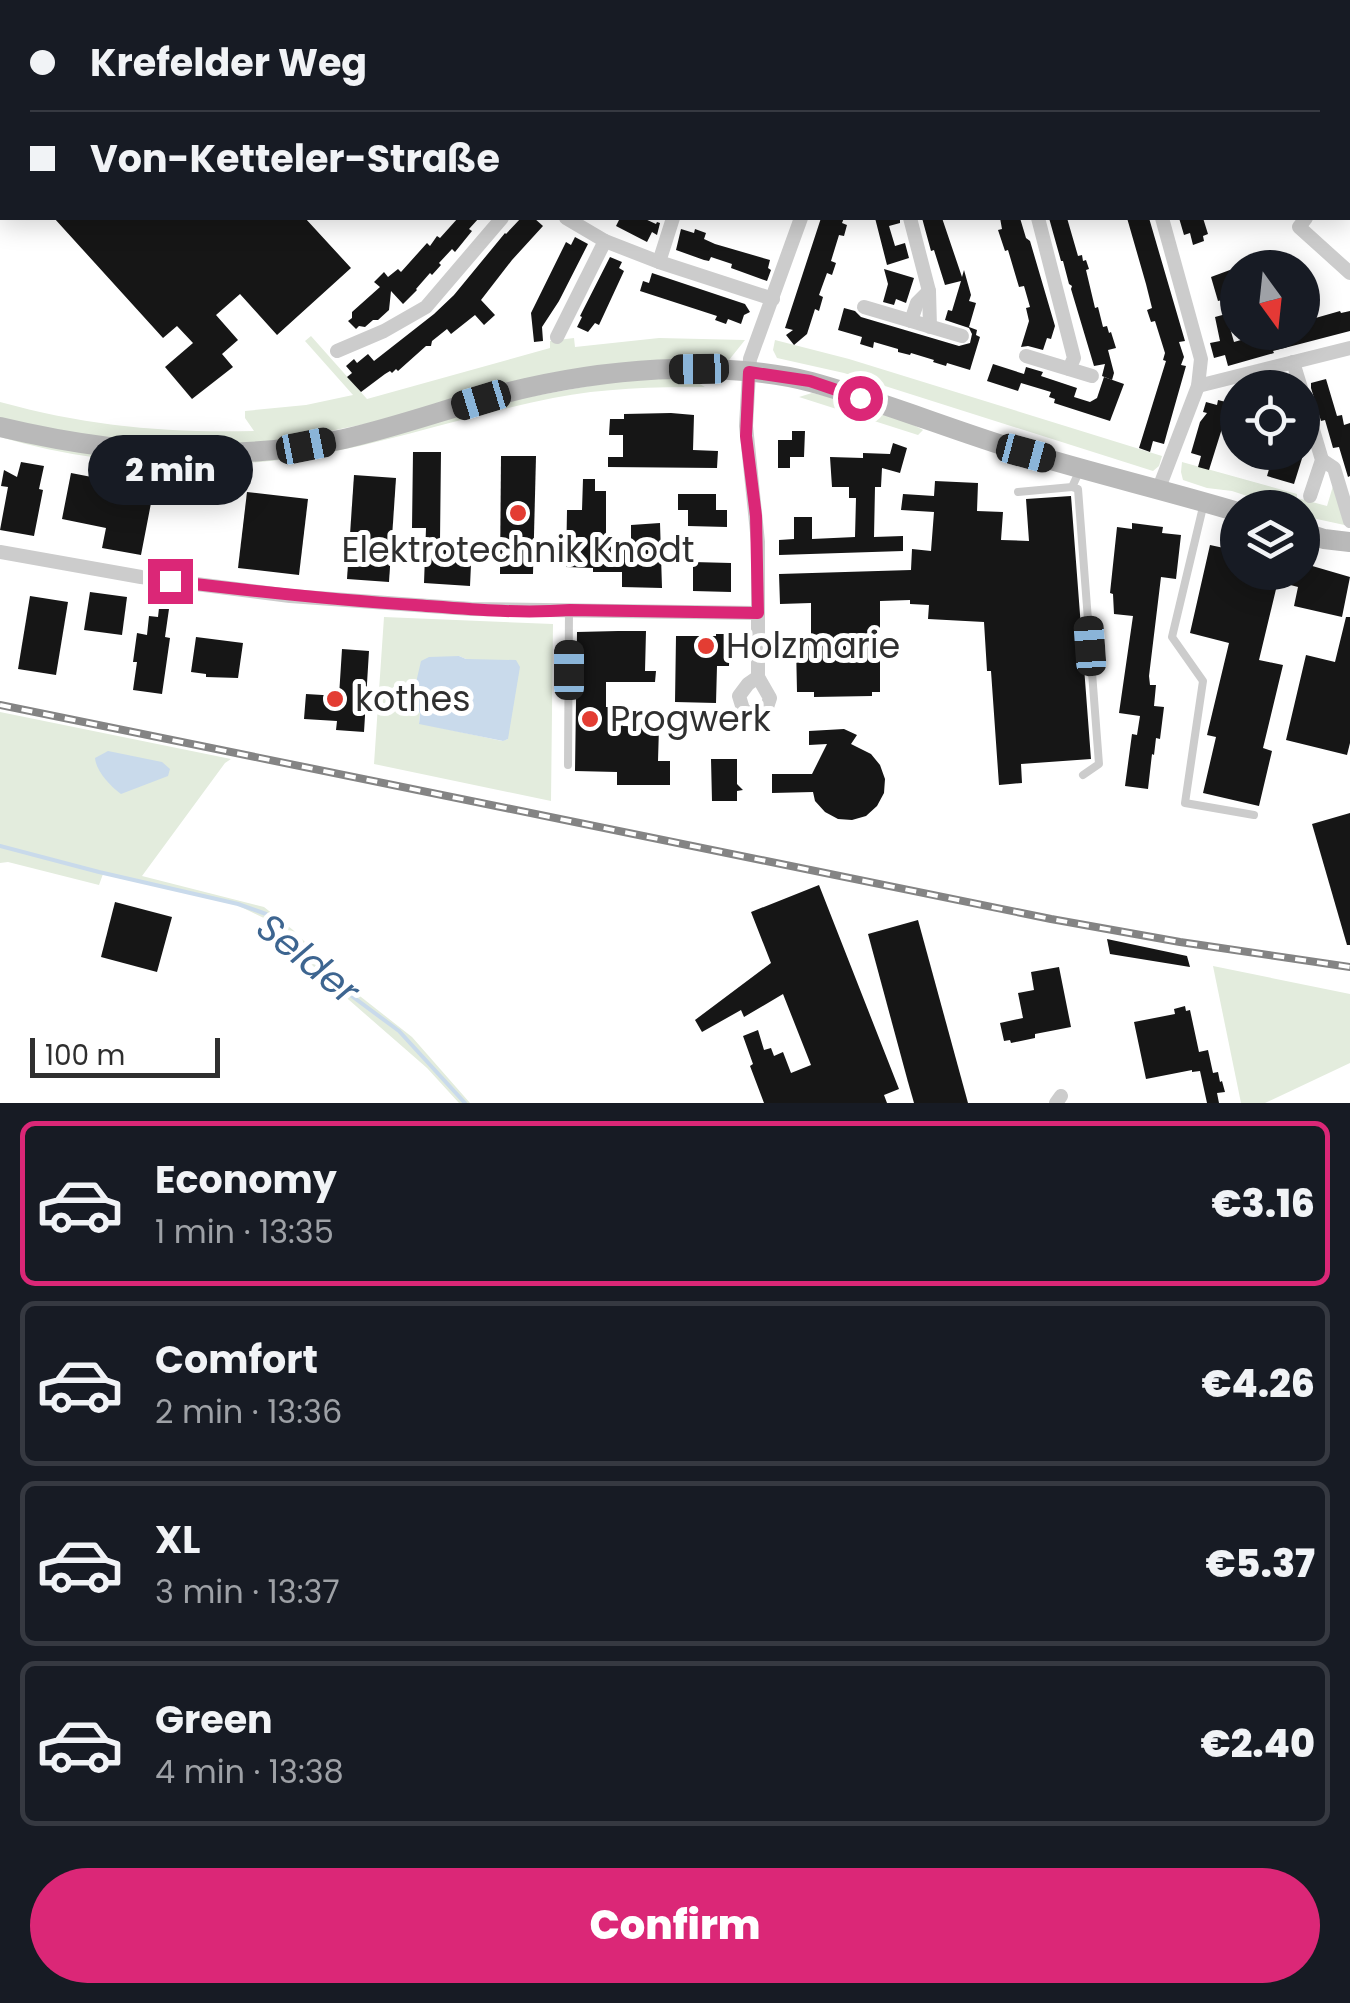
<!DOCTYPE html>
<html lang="en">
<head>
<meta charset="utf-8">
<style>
  body { margin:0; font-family:Poppins,sans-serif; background:#20242c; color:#f1f3f6; height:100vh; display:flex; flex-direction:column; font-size:38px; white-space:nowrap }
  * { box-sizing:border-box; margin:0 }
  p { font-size:32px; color:#9ea1a6 }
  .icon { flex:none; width:55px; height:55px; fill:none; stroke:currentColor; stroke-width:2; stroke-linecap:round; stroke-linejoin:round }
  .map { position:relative; height:1103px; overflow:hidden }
  .drawer { display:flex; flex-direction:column; background:#171b24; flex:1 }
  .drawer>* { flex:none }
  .guide { position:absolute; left:0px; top:0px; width:1350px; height:220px; box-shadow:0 5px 25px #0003; display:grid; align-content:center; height:220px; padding:0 30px; background:#171b24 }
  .needle { width:65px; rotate:165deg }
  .tools { position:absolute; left:1220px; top:250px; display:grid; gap:20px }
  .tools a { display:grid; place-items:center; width:100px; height:100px; border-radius:50%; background:#171b24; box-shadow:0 5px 25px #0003; font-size:50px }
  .scale { position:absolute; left:30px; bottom:25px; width:190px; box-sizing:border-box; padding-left:10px; border:5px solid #2f2f2f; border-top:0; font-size:28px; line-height:35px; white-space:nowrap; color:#2f2f2f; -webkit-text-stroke:8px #fff; paint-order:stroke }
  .end { position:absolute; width:45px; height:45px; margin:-22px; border:12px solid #db2777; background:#fff; box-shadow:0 0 0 5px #fff }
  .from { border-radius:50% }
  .bubble { position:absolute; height:70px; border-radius:35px; background:#171b24; box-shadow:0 5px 25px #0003; font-size:32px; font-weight:800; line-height:70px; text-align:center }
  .car { position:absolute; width:30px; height:60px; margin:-30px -15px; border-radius:12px; box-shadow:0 0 8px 2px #0007; background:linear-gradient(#222 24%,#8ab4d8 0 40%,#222 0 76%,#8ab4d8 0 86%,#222 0) }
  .guide b { display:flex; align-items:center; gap:35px; height:95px; font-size:38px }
  .guide b+b { border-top:2px solid #363941 }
  .guide i { width:25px; height:25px; background:#f1f3f6 }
  ul { padding:18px 0 0; list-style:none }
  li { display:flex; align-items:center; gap:30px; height:165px; margin:0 20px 15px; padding:0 10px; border:5px solid #363941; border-radius:15px }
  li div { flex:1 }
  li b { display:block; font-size:38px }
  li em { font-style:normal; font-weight:800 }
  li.active { border-color:#db2777 }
  li>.icon { width:90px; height:90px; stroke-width:1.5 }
  .button { display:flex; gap:20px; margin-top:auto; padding:20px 30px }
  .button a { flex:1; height:115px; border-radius:60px; background:#db2777; color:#fff; font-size:40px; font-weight:800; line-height:115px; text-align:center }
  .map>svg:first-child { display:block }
</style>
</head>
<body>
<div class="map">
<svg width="1350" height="1103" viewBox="0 0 1350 1103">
  <rect width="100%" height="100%" fill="#fff"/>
  <g fill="#e3ecdd" fill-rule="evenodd">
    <path d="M 311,336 L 367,399 L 550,348 L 550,341 L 574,338 L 575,347 L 659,338 L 745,340 L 729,360 L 683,360 L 266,444 L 124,444 L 0,419 L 0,402 C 88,426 163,433 254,431 L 245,418 L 245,411 L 306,405 L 353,395 L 305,341 Z"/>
    <path d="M 775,340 L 849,359 L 1162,456 L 1159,466 L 1153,471 L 844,373 L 777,358 L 773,350 Z"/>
    <path d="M 689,378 L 705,387 C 654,387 603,388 553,398 C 471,414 392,442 309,456 C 207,472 99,466 0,437 L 181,460 L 622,380 Z"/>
    <path d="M 812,393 C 851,402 888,410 923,430 L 918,435 L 799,397 Z"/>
    <path d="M 1182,462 L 1297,494 L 1297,498 L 1327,506 L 1333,486 L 1349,526 L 1303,516 L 1302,508 L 1280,507 L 1232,491 L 1207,488 L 1183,480 L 1181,472 Z"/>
    <path d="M 384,617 L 553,624 L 551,801 L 374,764 ZM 459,656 L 466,659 L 508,739 L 502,741 L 419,723 L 420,713 Z"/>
    <path d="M 0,712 L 231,759 L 225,763 L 142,876 L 264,907 L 293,930 L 356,993 L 412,1037 L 470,1103 L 459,1103 L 427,1068 L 341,993 L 281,935 L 268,920 L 237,905 L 103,874 L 99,885 L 8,862 L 0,863 Z"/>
    <path d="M 1213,966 L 1350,994 L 1350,1063 L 1265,1103 L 1241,1103 Z"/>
  </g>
  <g fill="#c9daeb">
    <path d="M 459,656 L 466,659 L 516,660 L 520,667 L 508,739 L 503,741 L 419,724 L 420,713 L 412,700 L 421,661 L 429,657 Z"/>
    <path d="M 108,751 L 162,762 L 170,769 L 168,776 L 121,794 C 110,786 96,771 95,758 Z"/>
  </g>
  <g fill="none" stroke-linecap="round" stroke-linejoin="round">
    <path stroke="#c9daeb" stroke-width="4" d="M 0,846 L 99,872 L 238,904 L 266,914 L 345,991 L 399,1031 L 465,1103"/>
  </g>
  <g fill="#161616">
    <path d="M 54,218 L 305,218 L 351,268 L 277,335 L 240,294 L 216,315 L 238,340 L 222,354 L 233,367 L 192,399 L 165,367 L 193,343 L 177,326 L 163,338 Z"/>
    <path d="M 458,218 L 479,218 L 469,229 L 472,231 L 455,252 L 452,249 L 439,263 L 441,265 L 432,275 L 430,273 L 416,289 L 417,290 L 403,304 L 391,291 L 389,310 L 378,320 L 373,320 L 365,327 L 359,326 L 356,329 L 348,321 L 352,318 L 352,312 L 380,287 L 374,282 L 384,272 L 388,277 L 398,269 L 401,272 L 427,243 L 430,246 L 437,236 L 440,238 Z"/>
    <path d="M 521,218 L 534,218 L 543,226 L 512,260 L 481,300 L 495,315 L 484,325 L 475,315 L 451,334 L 447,329 L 432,341 L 431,346 L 426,346 L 398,371 L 396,369 L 392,373 L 390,371 L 385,374 L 361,392 L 347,377 L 352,373 L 346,366 L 354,359 L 357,363 L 368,354 L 374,361 L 434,314 L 454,295 L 505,233 L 506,234 Z"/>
    <path d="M 620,218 L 643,218 L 656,224 L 657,222 L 660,223 L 657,235 L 652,232 L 647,242 L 616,226 Z"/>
    <path d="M 821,218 L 844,218 L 842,223 L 847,225 L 844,236 L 839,235 L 831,261 L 836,263 L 832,275 L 827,273 L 819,295 L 823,297 L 819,311 L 815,309 L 807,334 L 794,345 L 786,335 L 793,330 L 785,328 Z"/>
    <path d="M 875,218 L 900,218 L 900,223 L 889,226 L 895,246 L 905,243 L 909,258 L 887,265 Z"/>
    <path d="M 922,218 L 942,218 L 962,277 L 964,270 L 971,295 L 969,301 L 976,303 L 969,327 L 977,330 L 976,335 L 980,337 L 970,370 L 947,363 L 946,366 L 933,362 L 934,360 L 911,353 L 910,355 L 898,352 L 898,349 L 874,342 L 873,348 L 860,344 L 862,337 L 838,330 L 844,308 L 855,311 L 861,317 L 959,346 L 970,343 L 972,334 L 969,328 L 945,320 L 948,310 L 952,311 L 961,281 L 945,285 L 934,250 L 931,251 Z"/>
    <path d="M 1000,218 L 1020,218 L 1026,238 L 1030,241 L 1055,326 L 1051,339 L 1047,338 L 1043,350 L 1028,346 L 1021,347 L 1029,321 L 1026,308 L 1030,307 L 1024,286 L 1019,287 L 1008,250 L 1005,251 L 998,230 L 1002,229 Z"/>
    <path d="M 1049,218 L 1067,218 L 1078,256 L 1082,255 L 1083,261 L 1086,260 L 1089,269 L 1086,270 L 1095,308 L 1098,307 L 1103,327 L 1107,326 L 1109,333 L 1111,332 L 1116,348 L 1108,350 L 1114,373 L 1112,380 L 1102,376 L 1105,364 L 1094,366 L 1071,289 L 1072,286 L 1069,284 L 1063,261 L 1061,261 Z"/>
    <path d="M 1127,218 L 1149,218 L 1185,341 L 1179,342 L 1184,357 L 1181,365 L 1186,366 L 1167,433 L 1164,444 L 1153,441 L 1150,452 L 1139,448 L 1166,361 L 1163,360 L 1165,353 L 1155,321 L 1151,322 L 1147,310 L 1152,308 L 1146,284 Z"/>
    <path d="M 1179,218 L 1203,218 L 1208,234 L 1203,236 L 1204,241 L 1193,245 L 1190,233 L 1184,235 Z"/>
    <path d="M 681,229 L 694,233 L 695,229 L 706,233 L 704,239 L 715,244 L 770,260 L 768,268 L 771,270 L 767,281 L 731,268 L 732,264 L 711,257 L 709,261 L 704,260 L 676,250 Z"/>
    <path d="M 575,237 L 588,244 L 559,301 L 542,327 L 543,341 L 534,342 L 531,313 L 566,242 L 571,245 Z"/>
    <path d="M 610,257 L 622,262 L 619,268 L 624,271 L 599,325 L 595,323 L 588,332 L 577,327 L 582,317 L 580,316 Z"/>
    <path d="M 1238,267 L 1238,296 L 1218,301 L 1211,277 Z"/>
    <path d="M 884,269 L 914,278 L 906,303 L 896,299 L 894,305 L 883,302 L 888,284 Z"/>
    <path d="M 652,273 L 745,304 L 750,312 L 744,315 L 741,324 L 728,319 L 726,324 L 715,320 L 717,316 L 640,291 L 643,281 L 649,283 Z"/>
    <path d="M 1340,311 L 1341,313 L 1350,311 L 1350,331 L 1273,351 L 1274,353 L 1228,366 L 1225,355 L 1214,358 L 1210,343 L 1220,341 L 1215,317 L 1226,314 L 1234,342 L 1269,332 L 1302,332 L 1305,321 Z"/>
    <path d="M 993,364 L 1024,374 L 1026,367 L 1043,372 L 1041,376 L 1077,388 L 1074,397 L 1090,402 L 1097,398 L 1104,377 L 1124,384 L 1110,421 L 1054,403 L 1055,399 L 1049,397 L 1051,392 L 1021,383 L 1018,391 L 987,381 Z"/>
    <path d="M 1326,379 L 1337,416 L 1342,415 L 1344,425 L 1350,423 L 1350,476 L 1348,477 L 1339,447 L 1333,448 L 1325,420 L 1321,421 L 1311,388 L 1311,383 Z"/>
    <path d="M 1218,400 L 1230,403 L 1209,470 L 1198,467 L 1201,456 L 1191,453 L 1200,422 L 1207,413 L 1203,412 L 1206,402 L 1217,405 Z"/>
    <path d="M 671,413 L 694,415 L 693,450 L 718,451 L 717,468 L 608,467 L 608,457 L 623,457 L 623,435 L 609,435 L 610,419 L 624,419 L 624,414 Z"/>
    <path d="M 792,431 L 805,431 L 804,457 L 790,457 L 790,468 L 778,468 L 778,440 L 792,440 Z"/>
    <path d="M 893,443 L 907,448 L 900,473 L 882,468 L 881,487 L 875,487 L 874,537 L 903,536 L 903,551 L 779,555 L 779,540 L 794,539 L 794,517 L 812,517 L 812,539 L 855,537 L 856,498 L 849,498 L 849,487 L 832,487 L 830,457 L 863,458 L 863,453 L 890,454 Z"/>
    <path d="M 413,452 L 441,452 L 440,541 L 472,542 L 470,586 L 424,583 L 426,528 L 412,528 Z"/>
    <path d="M 1274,452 L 1304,452 L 1294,484 L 1267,476 Z"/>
    <path d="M 501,456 L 536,456 L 533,574 L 500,574 Z"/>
    <path d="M 21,462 L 44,466 L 39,489 L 43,490 L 34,536 L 0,530 L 8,487 L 1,486 L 4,470 L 17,477 Z"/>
    <path d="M 71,473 L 102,479 L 100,488 L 152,498 L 141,555 L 102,548 L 106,528 L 62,519 Z"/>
    <path d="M 354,475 L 396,478 L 389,582 L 347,579 Z"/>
    <path d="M 583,479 L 595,479 L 595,491 L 606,491 L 606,543 L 631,544 L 631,525 L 660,523 L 662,588 L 622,587 L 622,572 L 593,572 L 593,568 L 566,567 L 567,510 L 582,510 Z"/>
    <path d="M 935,481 L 978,483 L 977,511 L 1003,512 L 1001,540 L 1029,541 L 1026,499 L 1071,496 L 1091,759 L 1021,764 L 1022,783 L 999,785 L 991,671 L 987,671 L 984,622 L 928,619 L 929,605 L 910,604 L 910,600 L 880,601 L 880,692 L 872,692 L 872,696 L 814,697 L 814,692 L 797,692 L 796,644 L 811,644 L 811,603 L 780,604 L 779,574 L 911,570 L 912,549 L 931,551 L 934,512 L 901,510 L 903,494 L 934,496 Z"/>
    <path d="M 247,492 L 308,499 L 299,575 L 238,568 Z"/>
    <path d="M 678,494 L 716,494 L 716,510 L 727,510 L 727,527 L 688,526 L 688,510 L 678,510 Z"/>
    <path d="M 1132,523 L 1163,527 L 1162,533 L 1181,535 L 1176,579 L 1161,577 L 1149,676 L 1150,685 L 1156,685 L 1154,706 L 1164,707 L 1160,739 L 1156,738 L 1154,755 L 1152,754 L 1148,789 L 1125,786 L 1132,734 L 1137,735 L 1140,716 L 1119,713 L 1133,616 L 1114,614 L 1113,594 L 1110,593 L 1117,527 L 1132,529 Z"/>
    <path d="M 1210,545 L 1238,551 L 1238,572 L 1302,572 L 1302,563 L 1350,577 L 1342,617 L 1294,606 L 1298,587 L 1279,582 L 1277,585 L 1259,660 L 1283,665 L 1263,748 L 1272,751 L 1259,806 L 1203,793 L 1216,737 L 1207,735 L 1229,643 L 1190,633 Z"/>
    <path d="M 693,562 L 731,563 L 731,592 L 693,591 Z"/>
    <path d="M 90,592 L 127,597 L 122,635 L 84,630 Z"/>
    <path d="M 30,596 L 68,602 L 56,675 L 18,669 Z"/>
    <path d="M 159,608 L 169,609 L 165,637 L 170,638 L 162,694 L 133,690 L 137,662 L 133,662 L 137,633 L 147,635 L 149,616 L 158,617 Z"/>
    <path d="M 1346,617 L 1350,617 L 1350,743 L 1347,755 L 1286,740 L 1306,655 L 1335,662 Z"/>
    <path d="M 618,631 L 646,631 L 645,671 L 656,671 L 655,682 L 606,682 L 606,707 L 623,707 L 623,726 L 659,727 L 658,761 L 670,761 L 670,785 L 617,785 L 617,772 L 575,771 L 577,632 Z"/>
    <path d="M 716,634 L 730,634 L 729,666 L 717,666 L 716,703 L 675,702 L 676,636 L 716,636 Z"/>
    <path d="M 196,637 L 243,643 L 238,678 L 206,677 L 206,674 L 191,672 Z"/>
    <path d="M 342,649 L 369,651 L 364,732 L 336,730 L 337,721 L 304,719 L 306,694 L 339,696 Z"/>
    <path d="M 844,729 L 857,735 L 851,744 L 871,754 L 880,765 L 885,779 L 884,793 L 877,806 L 866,816 L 852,820 L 838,819 L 825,812 L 815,801 L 813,792 L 772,793 L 772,774 L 812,774 L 827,744 L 809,745 L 809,731 Z"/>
    <path d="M 711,759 L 737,759 L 737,784 L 743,790 L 737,791 L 737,801 L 712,801 Z"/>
    <path d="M 1350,813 L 1350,945 L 1347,945 L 1312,824 Z"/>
    <path d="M 819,885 L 899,1089 L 884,1095 L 887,1103 L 764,1103 L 750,1066 L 753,1064 L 743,1036 L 758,1030 L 764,1050 L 771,1048 L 774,1056 L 783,1052 L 791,1073 L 811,1065 L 783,994 L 744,1017 L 741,1010 L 702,1032 L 695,1020 L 771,963 L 751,912 Z"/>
    <path d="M 115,902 L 172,917 L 157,972 L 101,957 Z"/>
    <path d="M 918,920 L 968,1103 L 914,1103 L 908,1082 L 868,934 Z"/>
    <path d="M 1107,939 L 1187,956 L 1190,967 L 1110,954 Z"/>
    <path d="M 1059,967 L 1071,1027 L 1035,1034 L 1035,1038 L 1011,1043 L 1010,1040 L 1004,1041 L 1000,1023 L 1023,1018 L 1018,993 L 1034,990 L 1031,972 Z"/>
    <path d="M 1185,1006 L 1186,1011 L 1190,1010 L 1199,1052 L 1208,1050 L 1213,1073 L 1218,1072 L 1220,1082 L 1222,1081 L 1225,1092 L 1217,1093 L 1219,1103 L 1207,1103 L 1200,1071 L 1192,1072 L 1192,1070 L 1146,1079 L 1134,1022 L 1175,1014 L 1174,1009 Z"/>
  </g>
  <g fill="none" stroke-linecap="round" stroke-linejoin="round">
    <g stroke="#ccc" stroke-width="8">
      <path d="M 1072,487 L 1078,489 L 1099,764 L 1083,775"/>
      <path d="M 1018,492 L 1072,487 L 1079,472"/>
      <path d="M 1203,507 L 1172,637 L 1203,681 L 1185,803 L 1254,815"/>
      <path d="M 568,765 L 569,610"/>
    </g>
    <g stroke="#ccc" stroke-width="14">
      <path d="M 345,0 L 346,2"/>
      <path d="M 659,0 L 663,2"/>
      <path d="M 875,0 L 877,2"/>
      <path d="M 1118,0 L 1125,2"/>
      <path d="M 482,2 L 482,0"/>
      <path d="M 647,2 L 649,0"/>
      <path d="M 900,2 L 903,0"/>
      <path d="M 1300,2 L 1303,0"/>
      <path d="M 1348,120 L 1350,119"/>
      <path d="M 566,218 L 605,241 L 659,262 L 773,299"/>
      <path d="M 910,218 L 929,291 L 930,327"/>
      <path d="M 1038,218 L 1074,358 L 1069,369"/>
      <path d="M 1306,218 L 1299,227 L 1350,273"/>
      <path d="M 659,262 L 673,218"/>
      <path d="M 864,307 L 962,336"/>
      <path d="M 911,321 L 917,303 L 929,291"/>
      <path d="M 557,337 L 605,241"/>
      <path d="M 337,351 L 384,331 L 426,307 L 502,218"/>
      <path d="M 1026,356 L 1092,376"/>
      <path d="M 1293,362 L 1301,388"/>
      <path d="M 1198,386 L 1350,348"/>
      <path d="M 1302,393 L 1322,460 L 1310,496"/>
      <path d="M 1322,460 L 1334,468 L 1350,521"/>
      <path d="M 1159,488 L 1198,386 L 1201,359 L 1162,218"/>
      <path d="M 0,552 L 141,577 L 290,596 L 471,609 L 758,613"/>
      <path d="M 758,677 L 748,684 L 739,696 L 743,709 C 751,717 758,716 766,710 L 770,698 L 758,677 L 758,542 L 746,426 L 749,373 L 750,359 L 801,218"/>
      <path d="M 1056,1103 L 1061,1096"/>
    </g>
    <g stroke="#b9b9b9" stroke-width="20">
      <path d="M 0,427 C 113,454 229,464 344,439 C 406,425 465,402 526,388 C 575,377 626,370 676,369 C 718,368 771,371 811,382 C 884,402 954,431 1027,453 C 1096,474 1168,491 1238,512"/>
      <path d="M 1302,532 L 1324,539 L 1350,542"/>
    </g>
    <defs>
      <path id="rail" d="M 0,705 L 1051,919 L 1180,942 L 1350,967"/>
    </defs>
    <use href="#rail" stroke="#848484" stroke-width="8"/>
    <use href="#rail" stroke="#fff" stroke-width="4" stroke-dasharray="11" stroke-linecap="butt"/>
  </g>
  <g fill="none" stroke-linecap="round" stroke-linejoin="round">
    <path stroke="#db2777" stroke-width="12" d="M 170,581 C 252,591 333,600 415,605 C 467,609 518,614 570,610 L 758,613 L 756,516 L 746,436 L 749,372 L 810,381 L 860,398"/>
  </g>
  <g fill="#e33d33" stroke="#fff" stroke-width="4">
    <circle cx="518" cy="513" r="10"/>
    <circle cx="706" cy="646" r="10"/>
    <circle cx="335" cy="699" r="10"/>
    <circle cx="590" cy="719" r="10"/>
  </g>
  <g text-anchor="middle" stroke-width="10" stroke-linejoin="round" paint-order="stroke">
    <g font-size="35" fill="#2f2f2f" stroke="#fff" text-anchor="start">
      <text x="518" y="562" text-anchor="middle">Elektrotechnik Knodt</text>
      <text x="726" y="658">Holzmarie</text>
      <text x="355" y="711">kothes</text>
      <text x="610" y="731">Progwerk</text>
    </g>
    <g font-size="38" font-style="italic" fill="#3d6590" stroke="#fff">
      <text transform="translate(308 959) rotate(39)" y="13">Selder</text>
    </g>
  </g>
</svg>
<div class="tools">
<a><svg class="needle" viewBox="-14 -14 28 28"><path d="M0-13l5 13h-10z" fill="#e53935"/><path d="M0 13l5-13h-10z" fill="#9ea1a6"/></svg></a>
<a><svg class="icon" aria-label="locate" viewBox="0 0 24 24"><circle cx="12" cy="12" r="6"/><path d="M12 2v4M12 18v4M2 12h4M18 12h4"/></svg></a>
<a><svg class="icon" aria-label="layers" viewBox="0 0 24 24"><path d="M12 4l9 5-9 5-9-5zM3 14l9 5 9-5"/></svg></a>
</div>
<div class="scale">100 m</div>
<i class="end from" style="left:860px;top:398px"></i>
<i class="end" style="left:170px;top:581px"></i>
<div class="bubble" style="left:88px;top:435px;width:165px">2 min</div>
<i class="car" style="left:699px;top:369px;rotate:269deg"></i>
<i class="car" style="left:481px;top:400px;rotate:253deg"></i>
<i class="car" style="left:306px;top:446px;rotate:79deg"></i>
<i class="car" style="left:1026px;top:453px;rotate:105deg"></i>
<i class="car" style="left:1090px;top:646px;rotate:356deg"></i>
<i class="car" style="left:569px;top:670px;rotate:0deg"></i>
<div class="guide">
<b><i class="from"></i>Krefelder Weg</b>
<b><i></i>Von-Ketteler-Straße</b>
</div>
</div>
<section class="drawer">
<ul>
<li class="active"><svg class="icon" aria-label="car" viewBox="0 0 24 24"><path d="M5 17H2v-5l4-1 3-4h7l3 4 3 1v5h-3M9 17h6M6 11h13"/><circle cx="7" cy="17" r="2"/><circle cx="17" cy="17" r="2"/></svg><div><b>Economy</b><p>1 min · 13:35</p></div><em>€3.16</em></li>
<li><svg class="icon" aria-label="car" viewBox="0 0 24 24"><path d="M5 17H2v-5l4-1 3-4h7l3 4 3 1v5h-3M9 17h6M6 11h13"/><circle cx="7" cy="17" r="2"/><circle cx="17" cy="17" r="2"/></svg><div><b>Comfort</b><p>2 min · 13:36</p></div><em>€4.26</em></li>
<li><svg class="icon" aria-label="car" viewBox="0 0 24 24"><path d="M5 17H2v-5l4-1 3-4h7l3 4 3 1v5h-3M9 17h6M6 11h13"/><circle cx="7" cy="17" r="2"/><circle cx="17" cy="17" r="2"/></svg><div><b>XL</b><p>3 min · 13:37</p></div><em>€5.37</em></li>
<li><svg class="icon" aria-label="car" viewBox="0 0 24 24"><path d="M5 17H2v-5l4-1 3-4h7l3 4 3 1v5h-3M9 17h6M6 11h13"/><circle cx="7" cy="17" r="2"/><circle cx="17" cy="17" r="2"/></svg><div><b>Green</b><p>4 min · 13:38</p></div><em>€2.40</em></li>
</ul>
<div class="button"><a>Confirm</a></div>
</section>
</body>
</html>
